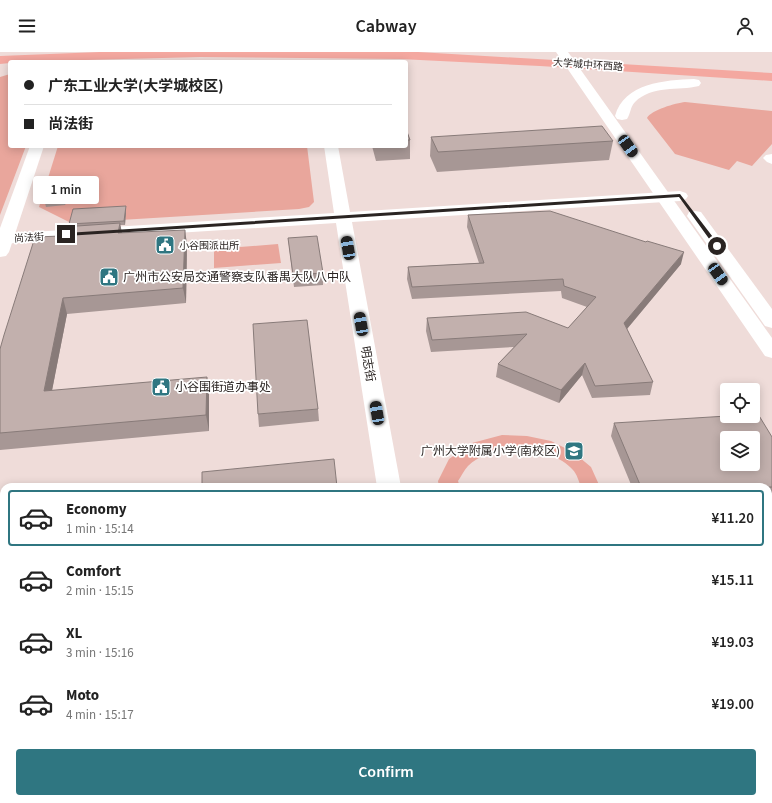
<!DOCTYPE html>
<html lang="en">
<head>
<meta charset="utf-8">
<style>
  body { margin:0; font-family:"Source Sans 3","Noto Sans SC",sans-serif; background:#f2f2f2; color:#222; height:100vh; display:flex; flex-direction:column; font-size:15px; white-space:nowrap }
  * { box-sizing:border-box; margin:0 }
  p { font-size:13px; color:#767676 }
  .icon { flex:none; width:22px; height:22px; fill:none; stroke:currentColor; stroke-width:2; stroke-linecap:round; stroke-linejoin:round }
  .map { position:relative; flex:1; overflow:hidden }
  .side { position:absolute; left:0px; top:431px; width:772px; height:320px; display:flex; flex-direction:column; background:#fff; border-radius:12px 12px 0 0; box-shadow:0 2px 10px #0003 }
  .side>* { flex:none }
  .banner { position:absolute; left:8px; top:8px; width:400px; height:88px; border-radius:4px; box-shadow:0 2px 10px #0003; display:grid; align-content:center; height:88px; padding:0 16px; background:#fff }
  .fabs { position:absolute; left:720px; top:331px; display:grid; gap:8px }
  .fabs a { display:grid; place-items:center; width:40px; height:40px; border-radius:4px; background:#fff; box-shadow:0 2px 10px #0003; font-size:20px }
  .end { position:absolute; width:18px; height:18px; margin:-9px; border:5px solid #2a2422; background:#fff; box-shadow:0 0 0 2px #fff }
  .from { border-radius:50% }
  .bubble { position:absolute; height:28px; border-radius:4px; background:#fff; box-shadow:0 2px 10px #0003; font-size:13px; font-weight:600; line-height:28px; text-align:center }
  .car { position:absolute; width:12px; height:24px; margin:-12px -6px; border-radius:5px; box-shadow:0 0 3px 1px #0007; background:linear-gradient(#222 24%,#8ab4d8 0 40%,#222 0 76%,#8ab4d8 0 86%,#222 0) }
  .banner b { display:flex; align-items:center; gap:14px; height:38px; font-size:15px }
  .banner b+b { border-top:1px solid #e0e0e0 }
  .banner i { width:10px; height:10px; background:#222 }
  ul { padding:7px 0 0; list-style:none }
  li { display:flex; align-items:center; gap:12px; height:56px; margin:0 8px 6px; padding:0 8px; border:2px solid transparent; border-radius:4px }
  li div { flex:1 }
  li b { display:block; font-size:15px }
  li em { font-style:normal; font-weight:600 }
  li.current { border-color:#2f7681 }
  li>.icon { width:36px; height:36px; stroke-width:1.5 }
  .primary-button { display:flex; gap:8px; margin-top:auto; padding:8px 16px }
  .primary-button a { flex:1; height:46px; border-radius:4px; background:#2f7681; color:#fff; font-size:16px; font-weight:600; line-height:46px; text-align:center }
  header { display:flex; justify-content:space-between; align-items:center; height:52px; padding:0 16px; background:#fff; font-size:18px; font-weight:600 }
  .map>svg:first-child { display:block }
</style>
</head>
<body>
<header><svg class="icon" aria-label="menu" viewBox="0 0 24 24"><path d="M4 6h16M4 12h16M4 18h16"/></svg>Cabway<svg class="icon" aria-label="person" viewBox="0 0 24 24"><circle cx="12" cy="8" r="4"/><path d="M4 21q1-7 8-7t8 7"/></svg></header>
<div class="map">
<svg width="772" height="751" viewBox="0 0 772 751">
  <rect width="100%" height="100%" fill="#efdcd9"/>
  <g fill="#e9a69c">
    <path d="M 10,22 L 10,94 L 26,94 L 0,163 L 0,25 Z"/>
    <path d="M 685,50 L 772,59 L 772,92 L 752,114 L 737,109 L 729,118 L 675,102 L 647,66 C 651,58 676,51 685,50 Z"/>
    <path d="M 58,94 L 307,94 L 314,150 L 309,155 L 299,157 L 71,171 L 39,155 Z"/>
    <path d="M 278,192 L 281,211 L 214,216 L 214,197 Z"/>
    <path d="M 502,383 L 527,384 L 551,389 L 573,400 L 591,415 L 600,435 L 581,435 C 579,430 577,422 573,418 C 551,393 492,390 468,414 C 464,418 461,425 458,429 L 460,435 L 439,435 L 438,429 L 449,407 L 472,391 Z"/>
    <path d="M 771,449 L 772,450 L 772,603 L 768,612 L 768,454 Z"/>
  </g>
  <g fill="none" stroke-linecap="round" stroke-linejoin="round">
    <path fill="#fff" fill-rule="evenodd" d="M 772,102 L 772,112 L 767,110 L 763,106 L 766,103 Z"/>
    <g fill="#fff" fill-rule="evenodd">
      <path d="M 324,94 L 338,94 L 350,160 L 680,139 L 686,141 L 688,144 L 686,147 L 680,149 L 352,170 L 401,435 L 377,435 L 336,171 L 0,192 L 0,182 L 334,161 Z"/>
      <path d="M 427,747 L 459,747 L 460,751 L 428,751 Z"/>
    </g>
    <g fill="#fff" fill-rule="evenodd">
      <path d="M 556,0 L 568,0 L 772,286 L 772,306 L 765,304 Z"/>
      <path d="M 694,27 L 699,28 L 701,31 L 699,34 C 678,39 652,33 635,50 C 630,55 631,61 627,67 L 622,68 L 617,67 L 615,64 C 624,31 665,28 694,27 Z"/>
      <path d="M 30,94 L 44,94 L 9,200 L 6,204 L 0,205 L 0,176 Z"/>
      <path d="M 695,159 L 701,160 L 772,257 L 772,276 L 765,274 L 687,164 L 689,160 Z"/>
    </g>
    <path fill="#f4a8a0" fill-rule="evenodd" d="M 100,0 L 418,0 L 772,21 L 772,29 L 540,14 L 400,7 L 200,5 L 10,10 L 10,11 L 0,12 L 0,4 Z"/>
  </g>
  <g fill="#a79795">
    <path d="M 406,77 L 410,88 L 410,107 L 376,109 L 372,94 L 406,94 Z"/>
    <path d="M 431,85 L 613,89 L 609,108 L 437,120 L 430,104 Z"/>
    <path d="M 68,131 L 69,135 L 65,153 L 46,155 L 45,151 Z"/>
    <path d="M 126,158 L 125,173 L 120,173 L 122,181 L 187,192 L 186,251 L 67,262 L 52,338 L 209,341 L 209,379 L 0,398 L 0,297 L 61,184 L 70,174 L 69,172 Z"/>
    <path d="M 468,163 L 681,212 L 627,277 L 653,330 L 650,343 L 592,346 L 582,323 L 559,351 L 496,325 L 498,312 L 514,295 L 431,300 L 426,279 L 427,266 L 568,276 L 587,255 L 562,246 L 561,239 L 412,247 L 407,227 L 408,215 L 479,211 L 467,175 Z"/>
    <path d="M 288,186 L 323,221 L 323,233 L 294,235 Z"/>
    <path d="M 318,357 L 319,369 L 259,375 L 258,362 Z"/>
    <path d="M 614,371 L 772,385 L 772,448 L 768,448 L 768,435 L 632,435 L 611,384 Z"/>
    <path d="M 4,473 L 4,541 L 0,542 L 0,474 Z"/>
    <path d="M 757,747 L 768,747 L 772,751 L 757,751 Z"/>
  </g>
  <g fill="#887b79">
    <path d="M 68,131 L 69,135 L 65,153 L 64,149 Z"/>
    <path d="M 126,154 L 126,158 L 125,173 L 124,169 Z"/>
    <path d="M 120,171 L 123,186 L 118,181 Z"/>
    <path d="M 185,178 L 187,192 L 186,251 L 183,236 Z"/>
    <path d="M 684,200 L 681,212 L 621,284 L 624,271 Z"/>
    <path d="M 63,246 L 67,262 L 49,354 L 44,339 Z"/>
    <path d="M 585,311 L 582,323 L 559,351 L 561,338 Z"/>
    <path d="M 207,325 L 209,341 L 209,379 L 206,363 Z"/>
  </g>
  <g fill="#c2b0ad" stroke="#887b79" fill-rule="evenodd">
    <path d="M 602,74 L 613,89 L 438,100 L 431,85 Z"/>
    <path d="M 406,77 L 410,88 L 406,88 Z"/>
    <path d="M 68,131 L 64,149 L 45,151 L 49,132 Z"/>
    <path d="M 126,154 L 124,169 L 69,172 L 73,157 Z"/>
    <path d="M 550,159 L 646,190 L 647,189 L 684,200 L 624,271 L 653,330 L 595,334 L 585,311 L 561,338 L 498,312 L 527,282 L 432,288 L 427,266 L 526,260 L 568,276 L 596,245 L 564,234 L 563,227 L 412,235 L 408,215 L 484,211 L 468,163 Z"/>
    <path d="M 120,171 L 118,181 L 185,178 L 183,236 L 63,246 L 44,339 L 207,325 L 206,363 L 0,381 L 0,297 L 4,283 L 35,185 L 61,184 L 63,175 Z"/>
    <path d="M 317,184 L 323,221 L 293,223 L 288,186 Z"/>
    <path d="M 307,268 L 318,357 L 258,362 L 253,272 Z"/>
    <path d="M 753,362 L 758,362 L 772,385 L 772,435 L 641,435 L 614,371 L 727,364 L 753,364 ZM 727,386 L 753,386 L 753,412 L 727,412 Z"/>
    <path d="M 334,407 L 337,435 L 202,435 L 202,420 Z"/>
    <path d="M 4,473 L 4,524 L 0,525 L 0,474 Z"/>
    <path d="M 768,726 L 772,727 L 772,751 L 767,751 L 767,747 L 768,747 Z"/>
  </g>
  <path fill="#2a2422" d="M 680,142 L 719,193 L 719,195 L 715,195 L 679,145 L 66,184 L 64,182 L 66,181 Z"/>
  <defs>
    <symbol id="civic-square" viewBox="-11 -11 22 22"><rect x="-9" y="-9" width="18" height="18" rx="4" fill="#2f7681" stroke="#fff"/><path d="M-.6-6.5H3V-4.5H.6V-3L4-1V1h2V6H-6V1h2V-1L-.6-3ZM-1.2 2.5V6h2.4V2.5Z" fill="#fff"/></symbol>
    <symbol id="school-square" viewBox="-11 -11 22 22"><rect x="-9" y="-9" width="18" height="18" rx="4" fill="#2f7681" stroke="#fff"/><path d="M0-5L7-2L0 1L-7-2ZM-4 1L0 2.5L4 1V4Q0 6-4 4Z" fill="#fff"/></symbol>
  </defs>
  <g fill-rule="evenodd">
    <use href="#civic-square" x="154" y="182" width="22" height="22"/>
    <use href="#civic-square" x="98" y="214" width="22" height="22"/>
    <use href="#civic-square" x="150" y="324" width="22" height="22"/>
    <use href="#school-square" x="563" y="388" width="22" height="22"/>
  </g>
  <g text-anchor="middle" stroke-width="3.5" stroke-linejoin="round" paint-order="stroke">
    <g font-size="10" fill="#2a2422" stroke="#fff">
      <text transform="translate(588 12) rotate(4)" y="4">大学城中环西路</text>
      <text transform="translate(29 185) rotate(-4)" y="4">尚法街</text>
    </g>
    <g font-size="10" fill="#2a2422" stroke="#fff" text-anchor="start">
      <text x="179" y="197">小谷围派出所</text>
    </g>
    <g font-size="12" fill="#2a2422" stroke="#fff" text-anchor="start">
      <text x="123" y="229">广州市公安局交通警察支队番禺大队八中队</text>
      <text x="175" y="339">小谷围街道办事处</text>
      <text x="560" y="403" text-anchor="end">广州大学附属小学(南校区)</text>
    </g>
    <g font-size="12" fill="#2a2422" stroke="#fff">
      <text transform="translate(368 312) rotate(80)" y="4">明志街</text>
    </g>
  </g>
</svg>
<div class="fabs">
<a><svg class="icon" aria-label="locate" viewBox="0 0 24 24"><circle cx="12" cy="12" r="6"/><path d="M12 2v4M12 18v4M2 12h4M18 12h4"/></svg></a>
<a><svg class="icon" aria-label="layers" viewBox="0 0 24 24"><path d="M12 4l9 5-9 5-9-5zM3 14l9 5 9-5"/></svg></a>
</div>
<i class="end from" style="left:717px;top:194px"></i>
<i class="end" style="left:66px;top:182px"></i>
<div class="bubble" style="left:33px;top:124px;width:66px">1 min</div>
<i class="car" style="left:628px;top:94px;rotate:145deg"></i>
<i class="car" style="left:348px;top:196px;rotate:350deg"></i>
<i class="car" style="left:718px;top:222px;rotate:145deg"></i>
<i class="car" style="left:361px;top:272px;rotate:350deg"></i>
<i class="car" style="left:377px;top:361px;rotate:350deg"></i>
<div class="banner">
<b><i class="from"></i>广东工业大学(大学城校区)</b>
<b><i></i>尚法街</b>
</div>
<section class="side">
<ul>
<li class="current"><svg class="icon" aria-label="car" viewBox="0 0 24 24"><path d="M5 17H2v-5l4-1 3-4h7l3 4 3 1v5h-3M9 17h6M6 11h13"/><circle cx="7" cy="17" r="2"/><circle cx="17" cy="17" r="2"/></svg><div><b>Economy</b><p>1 min · 15:14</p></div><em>¥11.20</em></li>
<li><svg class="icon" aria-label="car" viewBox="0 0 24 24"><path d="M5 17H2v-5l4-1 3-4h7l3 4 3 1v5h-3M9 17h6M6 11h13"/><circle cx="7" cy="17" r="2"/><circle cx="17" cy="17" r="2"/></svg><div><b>Comfort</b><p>2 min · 15:15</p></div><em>¥15.11</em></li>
<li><svg class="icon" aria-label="car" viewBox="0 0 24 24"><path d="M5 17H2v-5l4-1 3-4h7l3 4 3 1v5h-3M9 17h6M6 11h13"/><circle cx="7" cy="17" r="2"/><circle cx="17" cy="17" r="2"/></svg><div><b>XL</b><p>3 min · 15:16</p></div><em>¥19.03</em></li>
<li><svg class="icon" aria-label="car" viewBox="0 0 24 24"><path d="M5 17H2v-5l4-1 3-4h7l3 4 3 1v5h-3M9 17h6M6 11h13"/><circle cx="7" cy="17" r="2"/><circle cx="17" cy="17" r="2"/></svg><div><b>Moto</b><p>4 min · 15:17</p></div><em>¥19.00</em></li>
</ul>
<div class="primary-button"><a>Confirm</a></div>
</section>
</div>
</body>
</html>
